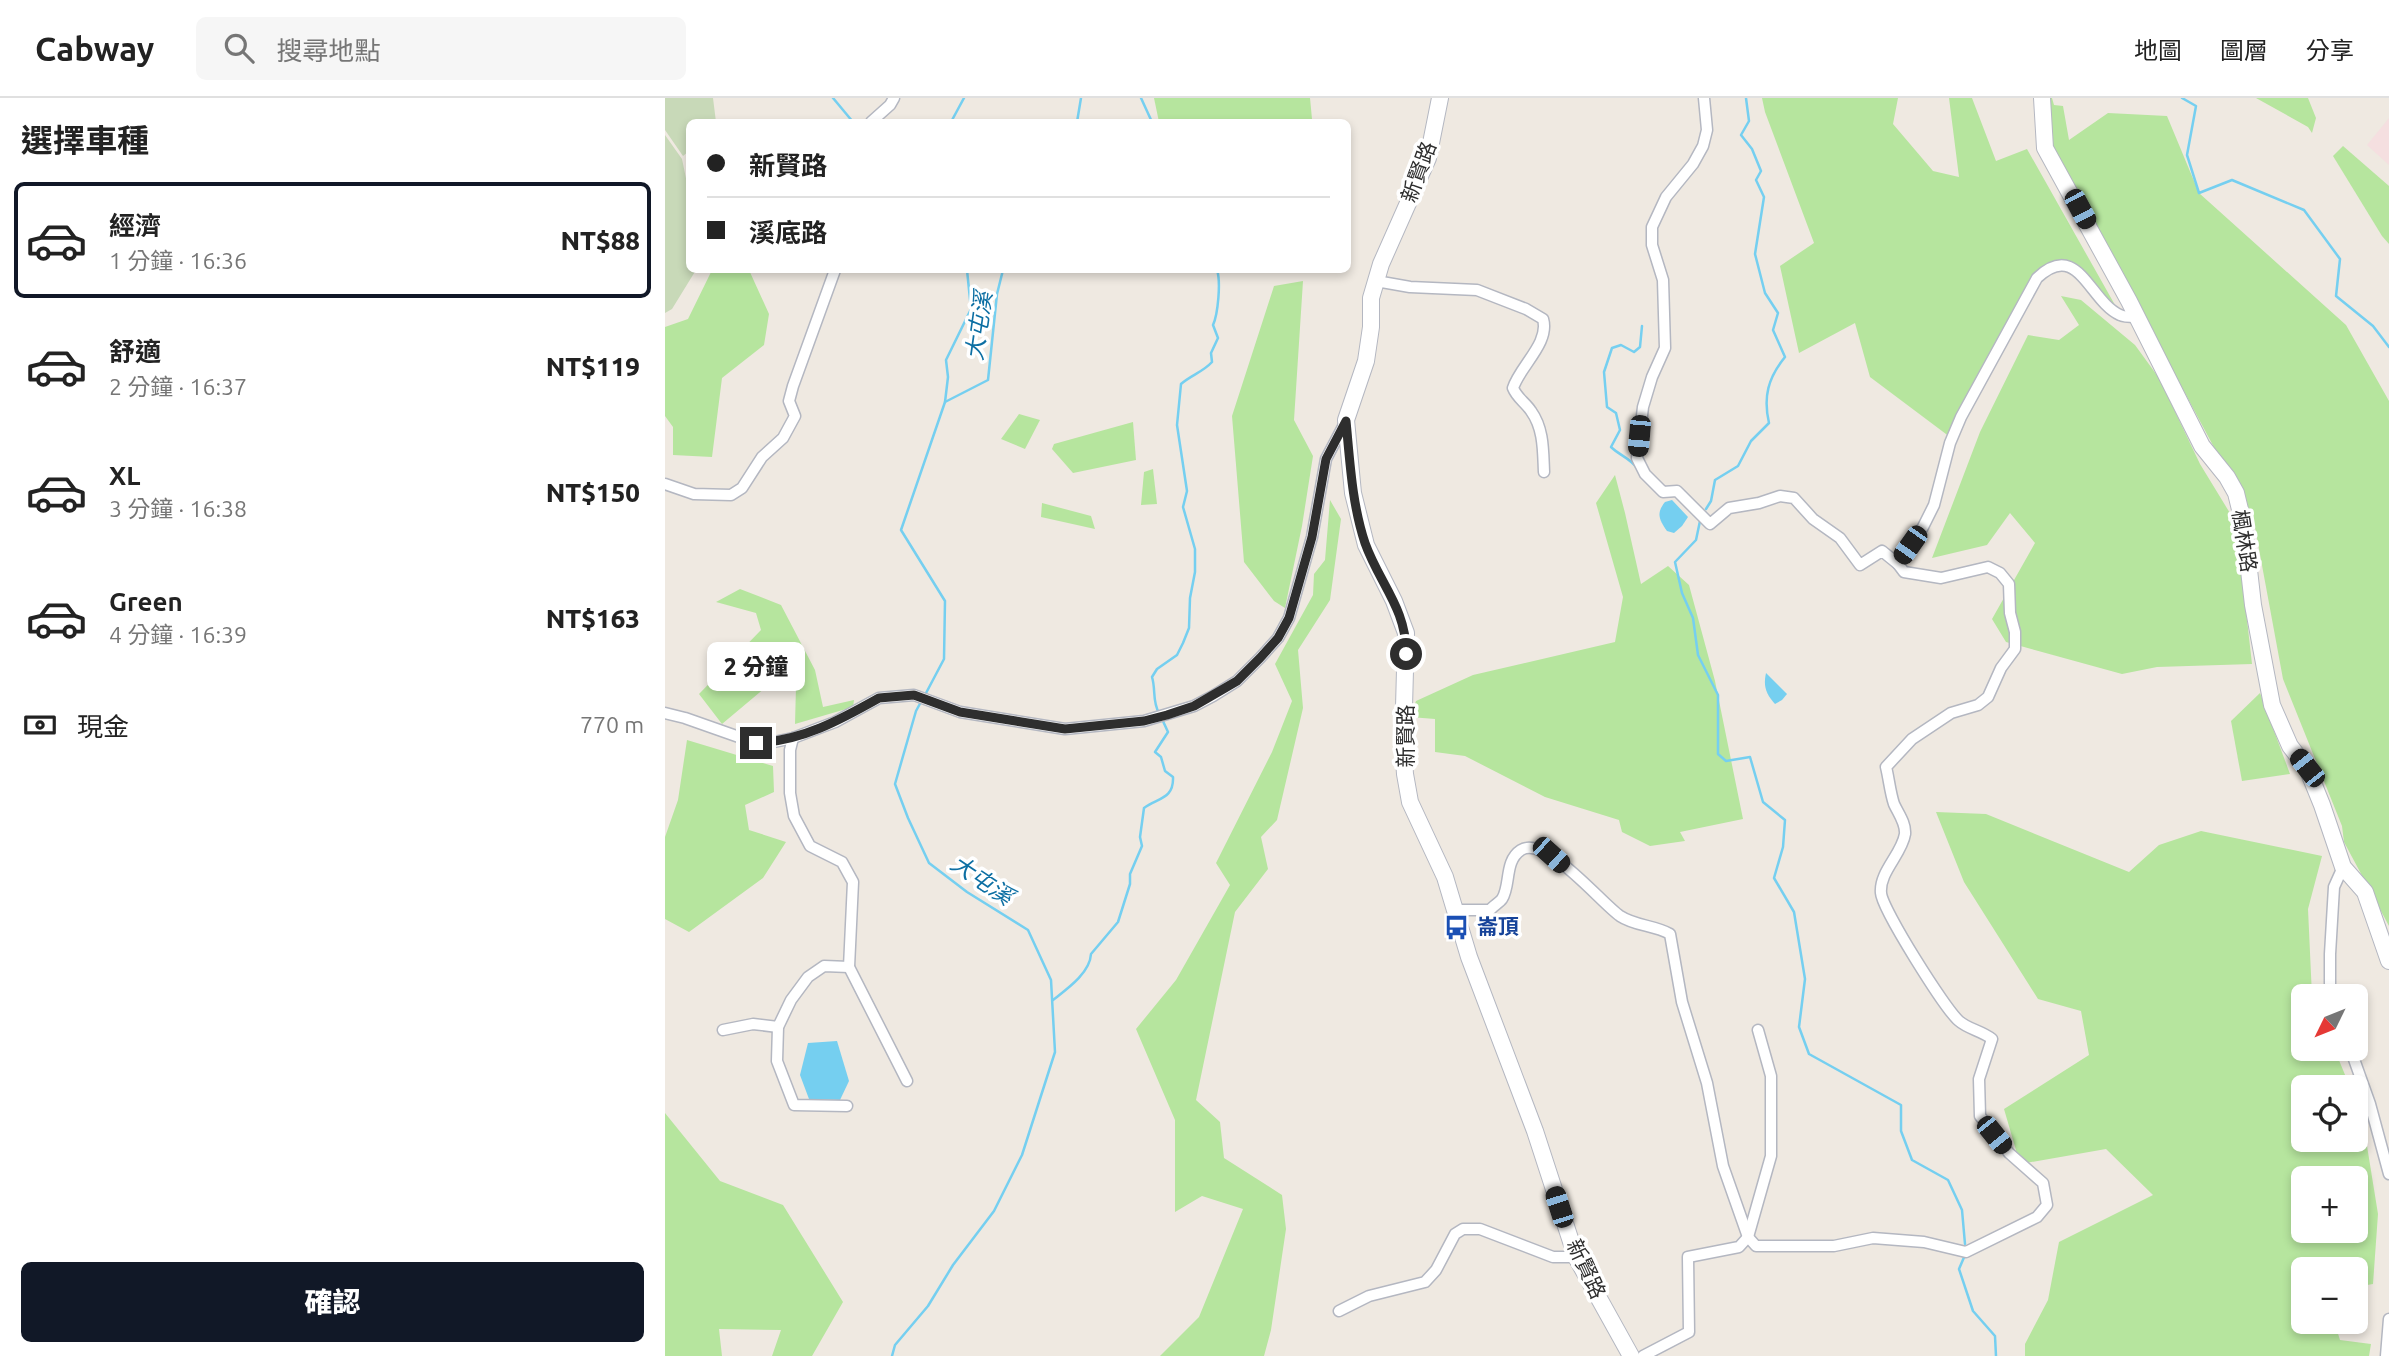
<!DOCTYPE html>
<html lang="zh-TW">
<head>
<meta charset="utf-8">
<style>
  body { margin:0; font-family:Ubuntu,"Noto Sans TC",sans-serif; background:#f6f6f6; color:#222; height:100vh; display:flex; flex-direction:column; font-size:26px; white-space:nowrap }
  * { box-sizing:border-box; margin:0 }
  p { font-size:23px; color:#767676 }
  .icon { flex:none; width:38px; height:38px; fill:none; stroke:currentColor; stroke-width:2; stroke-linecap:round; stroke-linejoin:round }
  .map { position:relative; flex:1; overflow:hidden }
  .side { display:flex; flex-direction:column; background:#fff; width:665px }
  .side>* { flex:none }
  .hud { position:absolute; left:21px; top:21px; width:665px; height:154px; border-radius:10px; box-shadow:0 4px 10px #0003; display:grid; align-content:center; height:154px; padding:0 21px; background:#fff }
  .needle { width:46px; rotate:227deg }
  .tools { position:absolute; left:1626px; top:886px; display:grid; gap:14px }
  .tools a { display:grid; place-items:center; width:77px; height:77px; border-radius:10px; background:#fff; box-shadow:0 4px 10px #0003; font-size:35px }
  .end { position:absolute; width:32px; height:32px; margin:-16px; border:9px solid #2e2e2e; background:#fff; box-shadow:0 0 0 4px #fff }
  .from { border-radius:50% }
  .bubble { position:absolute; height:49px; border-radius:10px; background:#fff; box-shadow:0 4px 10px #0003; font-size:23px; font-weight:800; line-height:49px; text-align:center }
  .car { position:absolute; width:21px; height:42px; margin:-21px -10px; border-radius:9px; box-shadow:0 0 5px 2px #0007; background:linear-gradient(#222 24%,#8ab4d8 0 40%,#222 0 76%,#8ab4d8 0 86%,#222 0) }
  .hud b { display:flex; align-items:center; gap:24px; height:66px; font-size:26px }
  .hud b+b { border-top:2px solid #e0e0e0 }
  .hud i { width:18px; height:18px; background:#222 }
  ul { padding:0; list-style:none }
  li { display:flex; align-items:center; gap:21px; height:116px; margin:0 14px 10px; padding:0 7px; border:4px solid transparent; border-radius:10px }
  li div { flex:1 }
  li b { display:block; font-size:26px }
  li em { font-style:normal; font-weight:800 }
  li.on { border-color:#111827 }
  li>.icon { width:63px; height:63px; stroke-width:1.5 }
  h2 { padding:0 21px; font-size:32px; line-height:84px }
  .pay { display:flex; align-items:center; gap:18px; height:77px; padding:0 21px; font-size:26px }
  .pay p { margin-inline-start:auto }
  .cta { display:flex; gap:14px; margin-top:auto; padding:14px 21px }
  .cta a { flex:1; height:80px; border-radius:10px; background:#111827; color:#fff; font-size:28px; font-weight:800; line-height:80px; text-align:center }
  header { display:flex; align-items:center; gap:42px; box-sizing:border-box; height:98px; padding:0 35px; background:#fff; border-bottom:2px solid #e0e0e0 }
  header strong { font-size:33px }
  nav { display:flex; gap:38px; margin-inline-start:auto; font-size:24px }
  .search { width:490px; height:63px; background:#f6f6f6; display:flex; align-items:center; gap:18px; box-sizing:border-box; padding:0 24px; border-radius:10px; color:#767676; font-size:26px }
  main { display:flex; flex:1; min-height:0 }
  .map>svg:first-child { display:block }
</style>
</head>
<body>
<header>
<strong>Cabway</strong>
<div class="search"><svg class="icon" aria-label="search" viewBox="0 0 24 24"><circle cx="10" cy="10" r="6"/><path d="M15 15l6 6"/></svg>搜尋地點</div>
<nav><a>地圖</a><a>圖層</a><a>分享</a></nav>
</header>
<main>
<section class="side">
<h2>選擇車種</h2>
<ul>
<li class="on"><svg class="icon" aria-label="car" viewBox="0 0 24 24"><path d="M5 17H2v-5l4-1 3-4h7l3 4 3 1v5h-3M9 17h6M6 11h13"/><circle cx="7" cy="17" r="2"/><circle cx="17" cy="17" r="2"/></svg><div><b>經濟</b><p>1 分鐘 · 16:36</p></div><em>NT$88</em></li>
<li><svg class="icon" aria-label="car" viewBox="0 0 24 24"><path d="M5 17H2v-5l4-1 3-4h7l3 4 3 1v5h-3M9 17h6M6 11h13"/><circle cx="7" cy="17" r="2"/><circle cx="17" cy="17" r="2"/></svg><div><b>舒適</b><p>2 分鐘 · 16:37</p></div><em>NT$119</em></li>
<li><svg class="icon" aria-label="car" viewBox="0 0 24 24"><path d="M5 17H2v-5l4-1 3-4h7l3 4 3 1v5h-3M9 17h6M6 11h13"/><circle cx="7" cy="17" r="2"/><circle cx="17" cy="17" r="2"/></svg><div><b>XL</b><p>3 分鐘 · 16:38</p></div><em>NT$150</em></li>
<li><svg class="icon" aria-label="car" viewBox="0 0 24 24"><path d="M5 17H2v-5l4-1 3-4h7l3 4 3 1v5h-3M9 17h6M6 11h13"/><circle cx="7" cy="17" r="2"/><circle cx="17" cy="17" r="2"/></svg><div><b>Green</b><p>4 分鐘 · 16:39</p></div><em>NT$163</em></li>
</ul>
<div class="pay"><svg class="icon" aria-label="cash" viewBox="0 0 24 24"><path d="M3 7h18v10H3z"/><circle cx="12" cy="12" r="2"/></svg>現金<p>770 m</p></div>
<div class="cta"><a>確認</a></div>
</section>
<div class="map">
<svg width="1724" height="1258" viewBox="0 0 1724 1258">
  <rect width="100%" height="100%" fill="#efe9e1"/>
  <path fill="#f5dfe0" d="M 1724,20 L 1724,67 L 1702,47 Z"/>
  <g fill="#b6e59e" fill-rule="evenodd">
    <path d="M 489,0 L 645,0 L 647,21 L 633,24 L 494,24 Z"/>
    <path d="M 1097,0 L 1233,0 L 1228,26 L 1268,73 L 1294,79 L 1284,0 L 1307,0 L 1331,63 L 1362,51 L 1450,207 L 1393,165 L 1365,195 L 1285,339 L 1205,279 L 1190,225 L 1134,255 L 1115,168 L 1149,145 L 1100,14 Z"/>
    <path d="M 1382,0 L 1387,0 L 1389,7 L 1398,8 L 1404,42 L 1443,15 L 1502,18 L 1534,95 L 1681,227 L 1724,303 L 1724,828 L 1679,744 L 1677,728 L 1618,581 L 1589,424 L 1386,45 Z"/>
    <path d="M 1591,0 L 1643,0 L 1651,20 L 1647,35 L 1643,29 Z"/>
    <path d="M 1678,48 L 1724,88 L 1724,146 L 1717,138 L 1668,58 Z"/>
    <path d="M 47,172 L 84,172 L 104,216 L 99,247 L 57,280 L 47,359 L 8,357 L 8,329 L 0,318 L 0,229 L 23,221 Z"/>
    <path d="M 638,183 L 629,322 L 648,358 L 637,428 L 620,510 L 609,503 L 579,464 L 567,318 L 609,188 Z"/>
    <path d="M 1396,198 L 1416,202 L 1470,247 L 1494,280 L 1535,366 L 1571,425 L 1587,566 L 1492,569 L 1457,576 L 1341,544 L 1327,521 L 1370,445 L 1345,415 L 1322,447 L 1267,460 L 1315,334 L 1363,237 L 1394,242 L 1414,227 Z"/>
    <path d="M 354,316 L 375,322 L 360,351 L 336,341 Z"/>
    <path d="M 468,324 L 471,362 L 408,375 L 387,351 L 389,346 Z"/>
    <path d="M 488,371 L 492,406 L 476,407 L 479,374 Z"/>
    <path d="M 950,377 L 960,415 L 976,486 L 1003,468 L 1024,487 L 1050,583 L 1078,721 L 1015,734 L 1020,743 L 985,748 L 957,734 L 954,722 L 880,699 L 800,658 L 770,654 L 770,621 L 745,619 L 751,603 L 808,577 L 950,544 L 958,499 L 931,405 Z"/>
    <path d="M 665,402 L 676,421 L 665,502 L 633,552 L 638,610 L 612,722 L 596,739 L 603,771 L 570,814 L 531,1002 L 555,1024 L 559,1060 L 617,1097 L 621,1131 L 606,1232 L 599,1258 L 495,1258 L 534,1219 L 578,1111 L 537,1098 L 510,1114 L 510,1022 L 471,931 L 511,882 L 565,787 L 551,765 L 607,654 L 627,603 L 610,566 L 648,497 L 649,476 L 660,462 Z"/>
    <path d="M 377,405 L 426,418 L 430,431 L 376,419 Z"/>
    <path d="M 75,491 L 116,507 L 150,572 L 158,609 L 189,602 L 188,609 L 130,626 L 131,588 L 113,579 L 57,626 L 34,596 L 96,532 L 91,515 L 51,504 Z"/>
    <path d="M 1595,595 L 1625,676 L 1577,683 L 1566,623 Z"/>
    <path d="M 22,642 L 108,668 L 109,694 L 80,707 L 84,732 L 121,744 L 98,780 L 24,834 L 0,821 L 0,739 L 13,702 Z"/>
    <path d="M 1271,714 L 1321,716 L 1464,774 L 1494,747 L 1536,733 L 1657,758 L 1643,811 L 1647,898 L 1638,898 L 1638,950 L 1669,950 L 1685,989 L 1638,989 L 1638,1041 L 1690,1041 L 1691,1001 L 1697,1017 L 1713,1116 L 1708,1186 L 1691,1189 L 1690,1171 L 1638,1171 L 1638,1223 L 1669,1223 L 1675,1242 L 1706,1246 L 1704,1258 L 1360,1258 L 1360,1246 L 1383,1202 L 1394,1144 L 1488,1097 L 1441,1051 L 1355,1066 L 1339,1011 L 1424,957 L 1416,913 L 1373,901 L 1299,784 ZM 1638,1080 L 1690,1080 L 1690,1132 L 1638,1132 Z"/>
    <path d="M 0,1015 L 55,1083 L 118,1107 L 178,1204 L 147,1258 L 107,1258 L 116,1232 L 54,1231 L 57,1258 L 0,1258 Z"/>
  </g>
  <g fill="#c8d9b8">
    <path d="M 0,0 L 48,0 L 51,24 L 24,24 L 24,53 L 18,58 L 0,32 Z"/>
    <path d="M 0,37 L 17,61 L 24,95 L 24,172 L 31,172 L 7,211 L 0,215 Z"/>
  </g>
  <g fill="#75cff0">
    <path d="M 1007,402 L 1023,419 L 1017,428 L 1009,435 L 1002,433 C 994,422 991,415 1000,404 Z"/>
    <path d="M 1101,575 L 1122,596 L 1117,602 L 1110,606 C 1101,596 1098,588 1101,575 Z"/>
    <path d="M 172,943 L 184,983 L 175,1002 L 144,1001 L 135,977 L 143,945 Z"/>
  </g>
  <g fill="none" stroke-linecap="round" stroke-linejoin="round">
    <g stroke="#75cff0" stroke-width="2.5">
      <path d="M 168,0 L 188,24"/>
      <path d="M 476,0 L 487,24"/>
      <path d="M 1517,0 L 1531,8 L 1522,57 L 1534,95 L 1567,82 L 1639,112 L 1675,161 L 1671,198 L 1708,228 L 1724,249"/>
      <path d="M 286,24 L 299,0"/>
      <path d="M 412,24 L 416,0"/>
      <path d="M 280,304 L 283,279 L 281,262 L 306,211 L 302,172"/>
      <path d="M 972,370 C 965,360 954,357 946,349 L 955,332 L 951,315 L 942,309 L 939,274 L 947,250 L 956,247 L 969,254 L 975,249 L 977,228"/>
      <path d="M 1041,411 L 1046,403 L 1050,382 L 1073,368 L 1086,343 L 1104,325 C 1098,299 1103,280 1120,259 L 1108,232 L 1113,215 L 1100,195 L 1090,156 L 1099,99 L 1091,82 L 1096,73 L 1087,51 L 1076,37 L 1084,23 L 1081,0"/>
      <path d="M 1035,423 L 1031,442 L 1010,464 L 1017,495 L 1028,520 L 1033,557 L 1053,597 L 1053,656 L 1061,663 L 1085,659 L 1098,704 L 1120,722 L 1118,749 L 1109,780 L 1129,814 L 1140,881 L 1134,929 L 1144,956 L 1236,1007 L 1236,1033 L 1247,1062 L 1283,1082 L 1297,1112 L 1300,1146"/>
      <path d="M 260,597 L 279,561 L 280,503 L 236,432 L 280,304 L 323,282 L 332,196 L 338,172"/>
      <path d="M 494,615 C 487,603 491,592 487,579 L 492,571 L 512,557 L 518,545 L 524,530 L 525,500 L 530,474 L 530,451 L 518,409 L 522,393 L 512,327 L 516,286 C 526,277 538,274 547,264 L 546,255 L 553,240 L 548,227 C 553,216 556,184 552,172"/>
      <path d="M 388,902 C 402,891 425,875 426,856 L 453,824 L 465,786 L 465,776 L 477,748 L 475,739 L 479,710 C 493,700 509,701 508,679 L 500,673 L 496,659 L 490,654 L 503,634 L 497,621"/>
      <path d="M 1300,1157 L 1294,1171 L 1308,1213 L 1330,1238 L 1331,1258"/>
      <path d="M 227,1258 L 230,1247 L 263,1208 L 288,1167 L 329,1113 L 357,1057 L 390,954 L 386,882 L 363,832 L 302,794 L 264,765 L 243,720 L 230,686 L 251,613 L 257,602"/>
    </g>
    <defs>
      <g id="street">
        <path d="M 1039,0 L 1042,32 L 1038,48 L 1028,66 L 1001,99 L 987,129 L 987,147 L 998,182 L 1000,250 L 987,279 L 978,309 L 972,360 L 980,376 L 998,394 L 1012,393 L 1045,426 L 1064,410 L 1094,405 L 1115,398 L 1129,400 L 1148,421 L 1175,440 L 1195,467 L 1217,453 L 1233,466"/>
        <path d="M 206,24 L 225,7 L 229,0"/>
        <path d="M 711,183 L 745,189 L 812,192 L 861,211 L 878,221 C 885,245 855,268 848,290 C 852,300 860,304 866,313 C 879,331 878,353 879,374"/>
        <path d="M 0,386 L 29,396 L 66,397 L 77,390 L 97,359 L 118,340 L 130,318 L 124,303 L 128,288 L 170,172"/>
        <path d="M 0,615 L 20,620 L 91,645 L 109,644 L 128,640 L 170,624 L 214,600 L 249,597 L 295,614 L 400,631 L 479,623 L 529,608 L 548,598 L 572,583 L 595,560 L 613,540 L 624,520 L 647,439 L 661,361 L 681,323"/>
        <path d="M 128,640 L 125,652 L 125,695 L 129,718 L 145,748 L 177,764 L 188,784 L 184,869 L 242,983"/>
        <path d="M 790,812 L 825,812 C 828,808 834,805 837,801 C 846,787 839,763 856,752 C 881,737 935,804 955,818 C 970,828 989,827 1005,836 L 1017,904 L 1042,985 L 1058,1068 L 1083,1139 L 1091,1148 L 1169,1148 L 1208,1140 L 1259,1144 L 1301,1154 L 1372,1119 L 1382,1107 L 1378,1085 L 1344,1055 L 1315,1018 L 1314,981 L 1327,941 C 1317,933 1303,931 1294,923 C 1280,911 1217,811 1216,795 C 1214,774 1237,756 1240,736 C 1241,725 1233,715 1229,706 C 1225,694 1224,681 1221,669 L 1247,641 L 1286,615 L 1313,607 L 1323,599 L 1336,570 L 1350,551 L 1350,534 L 1345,515 L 1344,486 L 1335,475 L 1323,469 L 1276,480 L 1239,474 L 1233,466 L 1258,429 L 1269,407 L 1285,345 L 1296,319 L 1372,180 C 1413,141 1424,203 1455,217 C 1459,219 1466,219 1471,219"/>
        <path d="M 1665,898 L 1665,856 L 1669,789 L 1678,769"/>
        <path d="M 58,932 L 88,926 L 113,929"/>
        <path d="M 1685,950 L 1705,1006 L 1724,1076"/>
        <path d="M 182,1008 L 129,1007 L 112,963 L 113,929 L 126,902 L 143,879 L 159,868 L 184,869"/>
        <path d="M 674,1213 L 704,1198 L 760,1184 L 771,1172 L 790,1136 L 798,1131 L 815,1131 L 888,1159 L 911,1159"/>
        <path d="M 978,1258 L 1024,1234 L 1023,1159 L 1074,1149 L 1083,1139 L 1106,1058 L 1106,978 L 1093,932"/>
        <path d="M 1721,1258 L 1724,1221"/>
      </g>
      <g id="secondary">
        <path d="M 775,0 L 763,60 L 716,166 L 706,200 L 706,229 L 701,263 L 681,322 L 688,395 L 701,447 L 729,503 L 741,535 L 738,646 L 740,676 L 745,704 L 780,779 L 804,859 L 870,1033 L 911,1159 L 966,1258"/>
        <path d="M 1377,0 L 1380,50 L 1464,203 L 1537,348 L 1562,379 L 1571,395 L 1579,428 L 1588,507 L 1607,607 L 1625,648 L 1642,670 L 1657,707 L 1678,769 L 1700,794 L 1724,863"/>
      </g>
    </defs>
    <use href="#street" stroke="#b4b7c1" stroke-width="13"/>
    <use href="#secondary" stroke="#b4b7c1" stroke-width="18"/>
    <use href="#street" stroke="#fff" stroke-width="10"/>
    <use href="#secondary" stroke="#fff" stroke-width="16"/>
  </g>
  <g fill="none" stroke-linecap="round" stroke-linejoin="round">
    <path stroke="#2e2e2e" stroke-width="9" d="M 91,645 C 137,643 175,622 214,600 L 249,597 L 295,614 L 400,631 L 479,623 L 502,617 L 529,608 L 560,590 L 572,583 L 595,560 L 613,540 L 624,520 L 647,439 L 661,361 L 681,323 C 685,364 687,406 700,445 C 714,485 742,511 741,556"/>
  </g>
  <defs>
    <symbol id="bus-bare" viewBox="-9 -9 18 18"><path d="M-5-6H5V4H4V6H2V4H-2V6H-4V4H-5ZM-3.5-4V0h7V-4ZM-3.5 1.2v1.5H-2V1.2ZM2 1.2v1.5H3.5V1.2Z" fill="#1a4fb4" stroke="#fff" stroke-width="2.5" paint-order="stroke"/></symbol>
  </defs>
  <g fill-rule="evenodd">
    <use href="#bus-bare" x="774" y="812" width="35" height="35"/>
  </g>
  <g text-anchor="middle" stroke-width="7" stroke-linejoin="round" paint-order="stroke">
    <g font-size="21" fill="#2e2e2e" stroke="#fff">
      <text transform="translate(754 74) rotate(-70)" y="7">新賢路</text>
      <text transform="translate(1579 443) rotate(81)" y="7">楓林路</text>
      <text transform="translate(741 638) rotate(-90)" y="7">新賢路</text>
      <text transform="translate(921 1171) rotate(65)" y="7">新賢路</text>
    </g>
    <g font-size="21" font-weight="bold" fill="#164399" stroke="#fff" text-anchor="start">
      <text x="812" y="836">崙頂</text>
    </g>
    <g font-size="23" font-style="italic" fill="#0d6fa3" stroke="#fff">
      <text transform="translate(314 228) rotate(-82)" y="8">大屯溪</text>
      <text transform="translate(317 782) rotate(34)" y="8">大屯溪</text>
    </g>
  </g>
</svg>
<div class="tools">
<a><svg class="needle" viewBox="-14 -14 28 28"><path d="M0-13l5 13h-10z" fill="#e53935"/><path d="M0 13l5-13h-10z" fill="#767676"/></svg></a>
<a><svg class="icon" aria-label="locate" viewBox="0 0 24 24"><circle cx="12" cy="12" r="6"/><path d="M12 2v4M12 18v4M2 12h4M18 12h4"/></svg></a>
<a>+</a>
<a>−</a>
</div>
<i class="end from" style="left:741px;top:556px"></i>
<i class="end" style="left:91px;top:645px"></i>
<div class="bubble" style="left:42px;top:544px;width:98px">2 分鐘</div>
<i class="car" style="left:1415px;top:111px;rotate:152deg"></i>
<i class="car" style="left:974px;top:338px;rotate:185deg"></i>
<i class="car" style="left:1245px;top:447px;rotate:215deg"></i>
<i class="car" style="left:1642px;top:670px;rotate:322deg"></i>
<i class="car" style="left:886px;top:757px;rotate:132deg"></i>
<i class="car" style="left:1329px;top:1037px;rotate:141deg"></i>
<i class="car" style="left:894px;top:1109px;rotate:342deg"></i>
<div class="hud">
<b><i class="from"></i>新賢路</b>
<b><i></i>溪底路</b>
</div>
</div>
</main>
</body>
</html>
